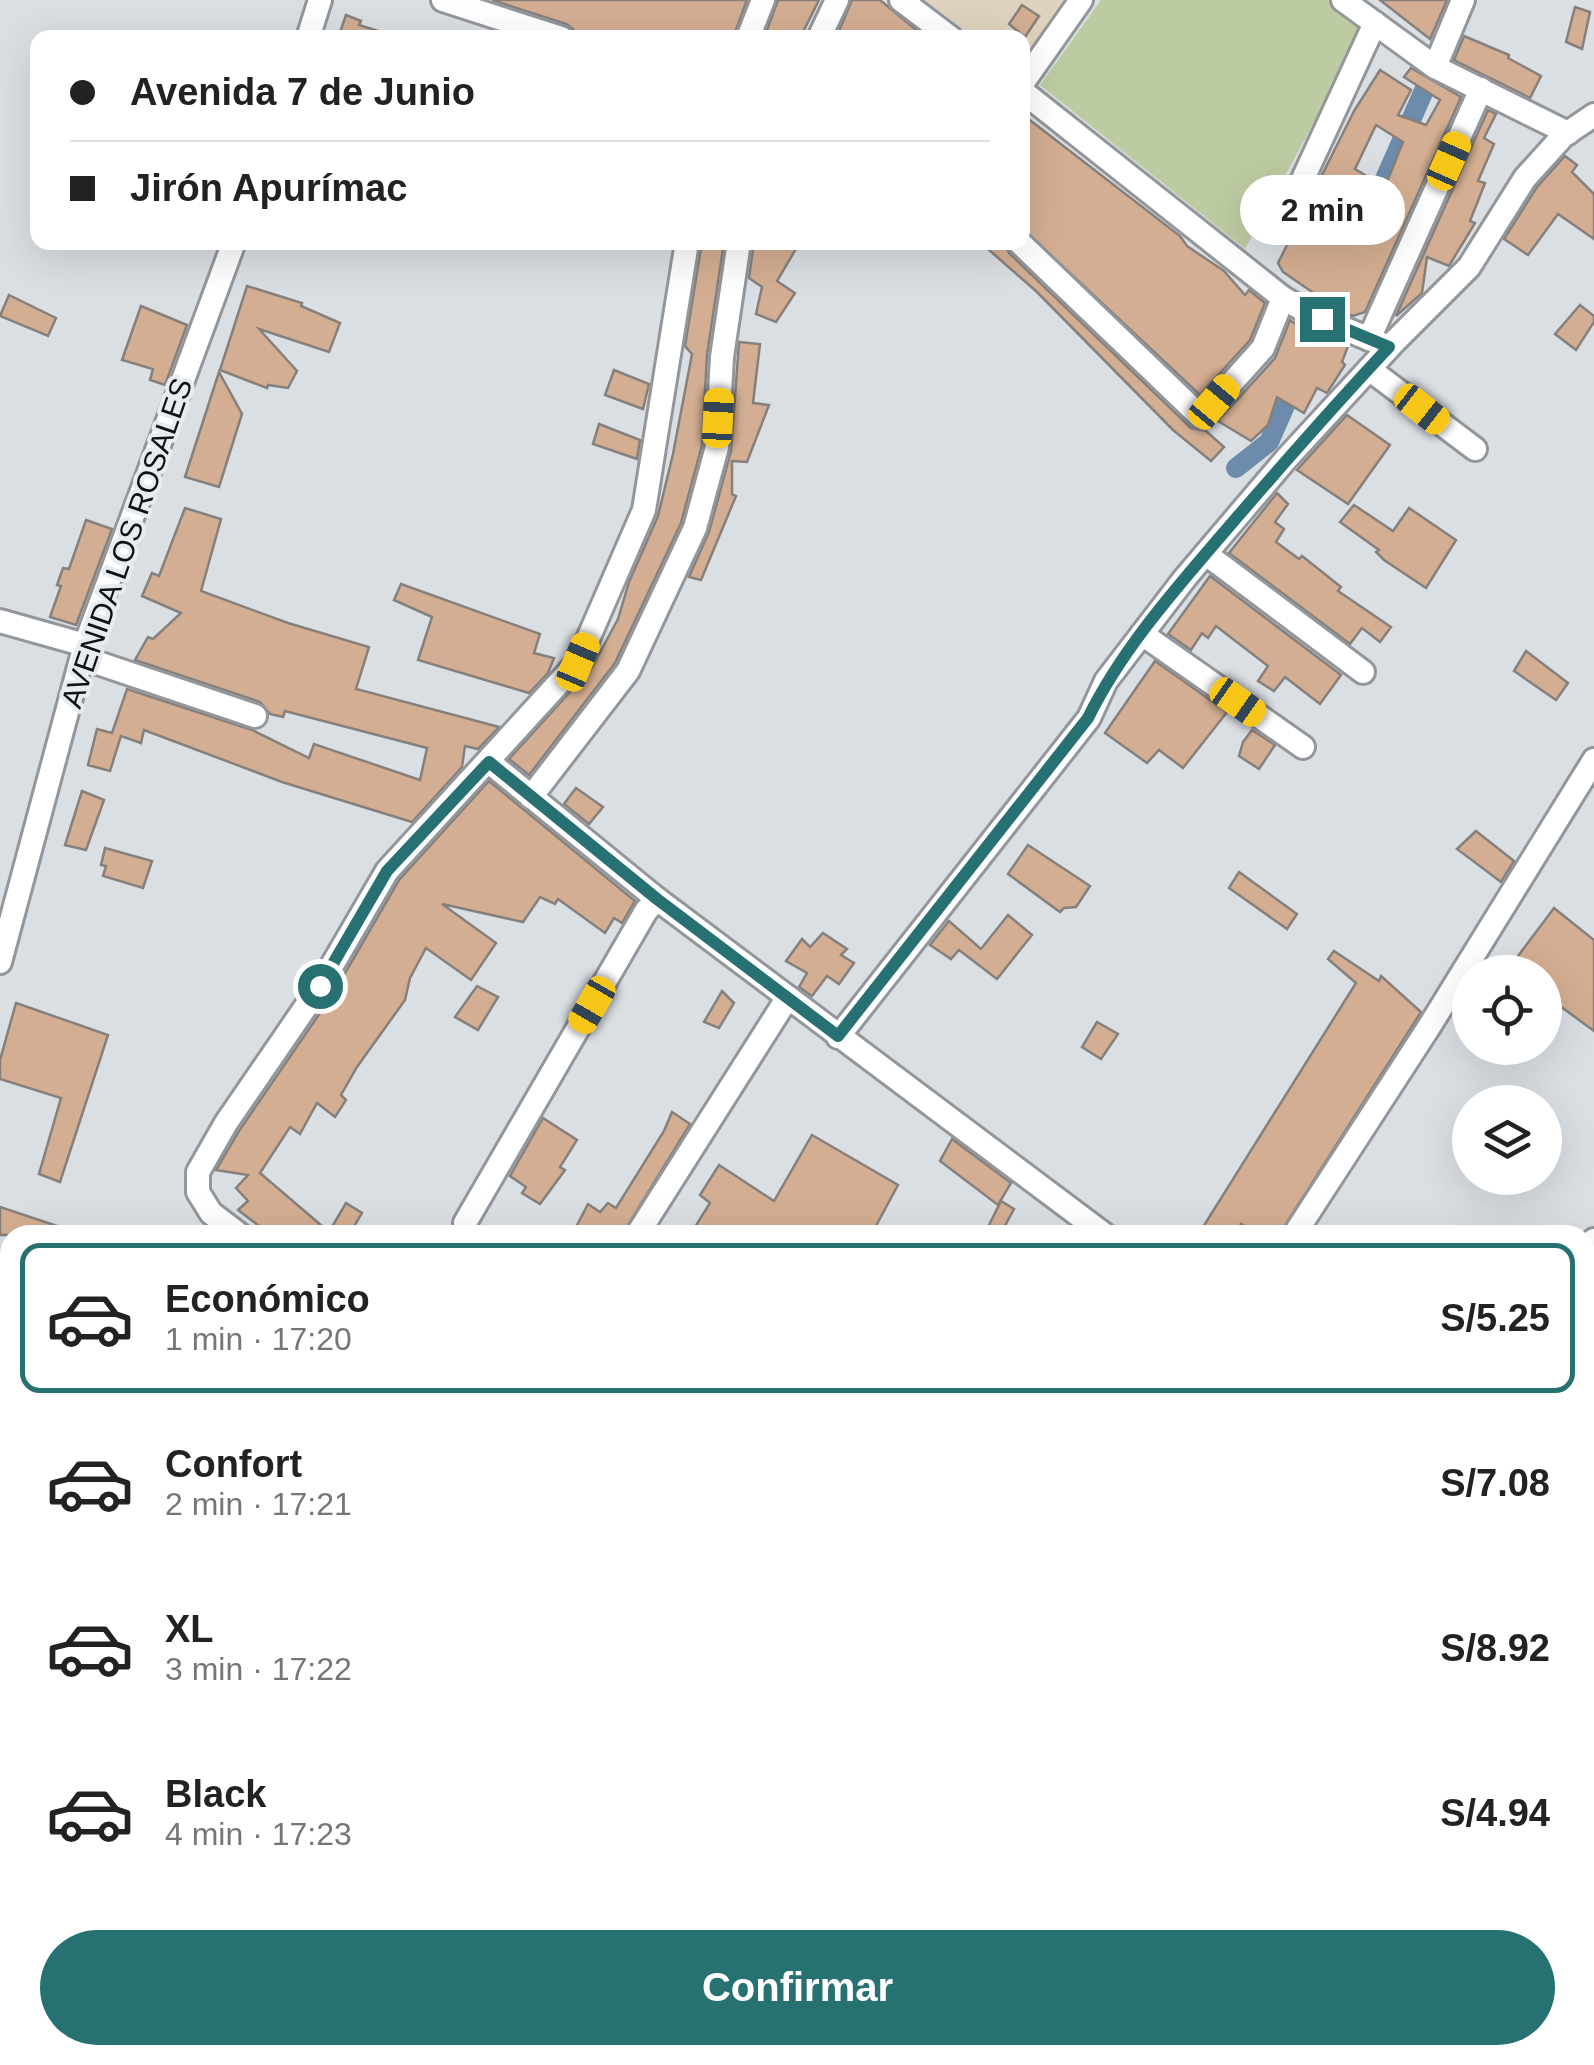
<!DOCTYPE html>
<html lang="es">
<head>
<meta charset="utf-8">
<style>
  body { margin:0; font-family:Helvetica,sans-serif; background:#f2f2f2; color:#222; height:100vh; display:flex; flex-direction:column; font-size:38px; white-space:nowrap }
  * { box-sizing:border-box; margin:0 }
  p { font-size:32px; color:#767676 }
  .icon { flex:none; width:55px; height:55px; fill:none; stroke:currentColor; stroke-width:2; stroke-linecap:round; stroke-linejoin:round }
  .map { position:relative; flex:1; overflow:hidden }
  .side { position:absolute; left:0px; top:1225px; width:1595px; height:840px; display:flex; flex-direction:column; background:#fff; border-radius:30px 30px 0 0; box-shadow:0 10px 40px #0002 }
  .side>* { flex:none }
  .top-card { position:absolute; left:30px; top:30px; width:1000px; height:220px; border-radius:20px; box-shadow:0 10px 40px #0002; display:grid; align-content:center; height:220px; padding:0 40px; background:#fff }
  .tools { position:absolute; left:1452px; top:955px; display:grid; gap:20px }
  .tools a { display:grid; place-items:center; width:110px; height:110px; border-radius:50%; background:#fff; box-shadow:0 10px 40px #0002; font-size:50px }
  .end { position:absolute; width:45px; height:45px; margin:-22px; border:12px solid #277172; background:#fff; box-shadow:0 0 0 5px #fff }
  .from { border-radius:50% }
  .bubble { position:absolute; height:70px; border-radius:35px; background:#fff; box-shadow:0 10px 40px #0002; font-size:32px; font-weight:800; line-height:70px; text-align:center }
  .car { position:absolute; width:30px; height:60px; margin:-30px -15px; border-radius:12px; box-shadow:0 0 8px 2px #0007; background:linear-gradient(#f5c518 24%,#345 0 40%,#f5c518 0 76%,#345 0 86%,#f5c518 0) }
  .top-card b { display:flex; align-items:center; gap:35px; height:95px; font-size:38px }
  .top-card b+b { border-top:2px solid #e0e0e0 }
  .top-card i { width:25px; height:25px; background:#222 }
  ul { padding:18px 0 0; list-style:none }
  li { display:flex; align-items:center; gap:30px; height:150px; margin:0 20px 15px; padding:0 20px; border:5px solid transparent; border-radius:20px }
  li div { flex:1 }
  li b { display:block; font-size:38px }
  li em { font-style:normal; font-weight:800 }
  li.current { border-color:#277172 }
  li>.icon { width:90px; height:90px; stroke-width:1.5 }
  .button { display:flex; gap:20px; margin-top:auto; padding:20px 40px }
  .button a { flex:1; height:115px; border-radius:60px; background:#277172; color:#fff; font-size:40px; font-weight:800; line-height:115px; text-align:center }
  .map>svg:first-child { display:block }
</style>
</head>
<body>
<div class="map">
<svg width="1594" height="2065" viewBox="0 0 1594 2065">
  <rect width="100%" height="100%" fill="#dadfe4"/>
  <path fill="#dfd3bf" d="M 925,0 L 1065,0 L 1023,60 L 1022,38 L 974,37 Z"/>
  <path fill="#bdcba2" d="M 1101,0 L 1328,0 L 1360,22 L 1364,31 L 1245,249 L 1040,85 Z"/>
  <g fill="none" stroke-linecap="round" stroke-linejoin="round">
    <g stroke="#6d8bab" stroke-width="20">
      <path d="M 1373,206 L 1434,68"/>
      <path d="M 1236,468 L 1269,442 L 1341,278"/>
    </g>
  </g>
  <g fill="#d4ae92" stroke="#86807c" stroke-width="2.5" fill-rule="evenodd">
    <path d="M 492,0 L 747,0 L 733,38 L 614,38 L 595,32 L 594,38 L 576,38 L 573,29 L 566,24 Z"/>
    <path d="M 778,0 L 819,0 L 800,38 L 764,38 Z"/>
    <path d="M 852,0 L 880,0 L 926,38 L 836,38 Z"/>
    <path d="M 1380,0 L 1447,0 L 1430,39 Z"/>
    <path d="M 1022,5 L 1039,16 L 1025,37 L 1009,24 Z"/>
    <path d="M 1575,7 L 1590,12 L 1582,49 L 1566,42 Z"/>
    <path d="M 346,15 L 361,21 L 359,25 L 388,34 L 387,38 L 338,38 Z"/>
    <path d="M 1464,36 L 1509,55 L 1508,58 L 1541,76 L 1530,98 L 1454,60 Z"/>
    <path d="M 1411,68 L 1461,97 L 1365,312 L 1353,316 L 1337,309 L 1283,272 L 1278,263 L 1354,111 L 1380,70 L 1411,90 L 1398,115 L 1426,125 L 1440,100 L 1404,77 ZM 1376,125 L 1403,142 L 1385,187 L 1355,169 Z"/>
    <path d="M 1488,110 L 1496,114 L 1484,138 L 1494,144 L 1478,181 L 1485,183 L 1470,221 L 1475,223 L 1449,266 L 1427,257 L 1422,293 L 1396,316 Z"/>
    <path d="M 1022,114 L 1180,236 L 1187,246 L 1224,271 L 1245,295 L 1249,290 L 1265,303 L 1250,340 L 1200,395 L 1022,228 Z"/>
    <path d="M 1565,156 L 1577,165 L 1572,172 L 1594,194 L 1594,239 L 1558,214 L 1528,255 L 1504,239 L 1537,187 Z"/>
    <path d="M 702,242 L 724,242 L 707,355 L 702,445 L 681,523 L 615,663 L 529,775 L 509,759 L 591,669 L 618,619 L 629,582 L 658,516 L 673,454 L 692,354 L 685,346 Z"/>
    <path d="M 754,242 L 800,242 L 777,281 L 795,293 L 776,322 L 756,314 L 762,287 L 749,278 Z"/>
    <path d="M 980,242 L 1004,242 L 1009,253 L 1191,428 L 1206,431 L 1224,447 L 1211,461 L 1173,430 L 1037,292 Z"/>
    <path d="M 247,286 L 302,303 L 301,306 L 340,323 L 329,352 L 259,329 L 297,371 L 288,388 L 268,385 L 267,388 L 220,370 Z"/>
    <path d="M 9,295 L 56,318 L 48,336 L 0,316 Z"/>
    <path d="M 1580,305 L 1594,316 L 1594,322 L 1576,350 L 1555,334 Z"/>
    <path d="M 141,306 L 187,325 L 165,385 L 150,380 L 153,369 L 122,360 Z"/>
    <path d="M 1290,320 L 1323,343 L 1325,337 L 1348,346 L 1342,362 L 1345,365 L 1327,393 L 1317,388 L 1304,413 L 1277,397 L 1268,425 L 1251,441 L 1218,421 L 1275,358 Z"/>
    <path d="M 739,342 L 760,344 L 753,403 L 769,405 L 747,462 L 732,461 L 732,494 L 736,496 L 701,580 L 689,577 L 709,532 L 731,451 Z"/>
    <path d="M 614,370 L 649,384 L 643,409 L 605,395 Z"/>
    <path d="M 219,372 L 242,414 L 219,487 L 185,477 Z"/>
    <path d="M 1347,415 L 1390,445 L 1348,504 L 1297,470 Z"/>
    <path d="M 599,424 L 640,440 L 637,459 L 593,444 Z"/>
    <path d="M 1277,493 L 1288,504 L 1275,522 L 1284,529 L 1276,542 L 1299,559 L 1302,556 L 1341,587 L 1338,591 L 1391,627 L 1380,642 L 1362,628 L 1350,644 L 1229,553 Z"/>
    <path d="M 1354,505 L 1393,531 L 1409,508 L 1456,540 L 1426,588 L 1384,560 L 1376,552 L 1379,550 L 1340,522 Z"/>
    <path d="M 185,508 L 221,519 L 201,591 L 288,623 L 369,647 L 356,689 L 499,727 L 478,749 L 465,746 L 462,767 L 412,822 L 282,782 L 144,730 L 141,743 L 121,736 L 110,771 L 88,765 L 97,729 L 112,733 L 127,689 L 252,730 L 309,758 L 314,744 L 420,780 L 427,748 L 285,711 L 283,717 L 270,714 L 260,702 L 135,660 L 148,637 L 153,639 L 181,613 L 142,596 L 152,573 L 159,576 Z"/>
    <path d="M 86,520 L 112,529 L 76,625 L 50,617 L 61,586 L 57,585 L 63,568 L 69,569 Z"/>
    <path d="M 1210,576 L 1341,675 L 1320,704 L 1285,677 L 1274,691 L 1258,681 L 1268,666 L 1216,626 L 1208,638 L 1202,633 L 1191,650 L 1168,634 Z"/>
    <path d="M 401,584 L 540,634 L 534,653 L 554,658 L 548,673 L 529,693 L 418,660 L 432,617 L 394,600 Z"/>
    <path d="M 1526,651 L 1568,683 L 1556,700 L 1514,671 Z"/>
    <path d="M 1155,661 L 1227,712 L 1183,768 L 1159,750 L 1147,763 L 1105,733 Z"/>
    <path d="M 1252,730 L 1275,745 L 1259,769 L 1239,756 L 1243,742 Z"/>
    <path d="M 489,781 L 635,901 L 622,923 L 614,918 L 605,933 L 558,899 L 555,904 L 540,897 L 523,922 L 442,904 L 496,943 L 471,980 L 426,948 L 410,978 L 405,1000 L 357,1067 L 341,1095 L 346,1100 L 335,1117 L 317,1103 L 300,1134 L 290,1127 L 260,1173 L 329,1232 L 346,1203 L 362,1213 L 349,1235 L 271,1235 L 238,1210 L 248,1201 L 236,1188 L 248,1175 L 216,1170 L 239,1131 L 333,994 L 399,880 Z"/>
    <path d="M 576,788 L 603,807 L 589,824 L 564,804 Z"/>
    <path d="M 82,791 L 104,800 L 86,850 L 65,845 Z"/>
    <path d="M 1476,831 L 1514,861 L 1501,882 L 1457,849 Z"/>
    <path d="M 1028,845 L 1090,886 L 1076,907 L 1064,908 L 1060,912 L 1008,874 Z"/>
    <path d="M 105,848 L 152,861 L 143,888 L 103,876 L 106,866 L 101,865 Z"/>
    <path d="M 1239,872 L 1297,914 L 1287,929 L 1229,888 Z"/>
    <path d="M 1554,908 L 1594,940 L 1594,1031 L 1545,995 L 1545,972 L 1506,972 Z"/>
    <path d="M 1008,915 L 1032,935 L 997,979 L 959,950 L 951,959 L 930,945 L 949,921 L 981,949 Z"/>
    <path d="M 823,933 L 847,949 L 841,955 L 854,963 L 839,984 L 827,976 L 812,996 L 799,987 L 807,973 L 786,961 L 802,939 L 810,947 Z"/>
    <path d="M 1334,951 L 1379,981 L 1381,976 L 1421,1012 L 1279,1235 L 1262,1235 L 1241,1224 L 1235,1235 L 1198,1235 L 1356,983 L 1328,959 Z"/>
    <path d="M 477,986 L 498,997 L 478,1030 L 455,1017 Z"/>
    <path d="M 722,991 L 734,1003 L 719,1028 L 704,1022 Z"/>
    <path d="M 16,1003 L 108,1035 L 60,1182 L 39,1174 L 61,1098 L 0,1079 L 0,1060 Z"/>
    <path d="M 1097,1022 L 1118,1034 L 1101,1059 L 1082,1047 Z"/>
    <path d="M 672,1112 L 690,1124 L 622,1235 L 572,1235 L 588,1204 L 600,1212 L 608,1203 L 616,1208 L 664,1131 Z"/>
    <path d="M 543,1118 L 577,1140 L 560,1167 L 565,1170 L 540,1204 L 522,1193 L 526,1187 L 510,1176 Z"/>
    <path d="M 812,1135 L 898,1185 L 871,1235 L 690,1235 L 710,1203 L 700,1195 L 719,1165 L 774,1201 Z"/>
    <path d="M 952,1139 L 1011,1183 L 998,1205 L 940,1161 Z"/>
    <path d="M 1001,1201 L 1014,1209 L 1000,1235 L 984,1235 Z"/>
    <path d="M 0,1207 L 75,1232 L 75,1235 L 0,1235 Z"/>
  </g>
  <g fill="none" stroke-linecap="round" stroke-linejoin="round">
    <defs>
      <g id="minor">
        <path d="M 443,0 L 561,38"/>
        <path d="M 901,0 L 951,38"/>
        <path d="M 1343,0 L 1435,67 L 1568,133"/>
        <path d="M 308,38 L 320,0"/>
        <path d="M 748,38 L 763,0"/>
        <path d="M 819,38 L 837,0"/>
        <path d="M 1435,67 L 1463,0"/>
        <path d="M 1022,84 L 1081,0"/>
        <path d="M 1022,91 L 1283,298 L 1316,317 L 1389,347"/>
        <path d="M 1284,220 L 1375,23"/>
        <path d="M 1019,242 L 1201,417 L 1263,348 L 1283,298"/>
        <path d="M 1369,339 L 1481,89"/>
        <path d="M 1369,369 L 1475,449"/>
        <path d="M 1206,554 L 1363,672"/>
        <path d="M 0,621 L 85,645"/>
        <path d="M 1142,634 L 1303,747"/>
        <path d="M 83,658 L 255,716"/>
        <path d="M 489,762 L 657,899 L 1105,1235"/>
        <path d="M 531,797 L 628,671 L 695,528 L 717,447 L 722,357 L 739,242"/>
        <path d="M 0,962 L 85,645 L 234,242"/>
        <path d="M 838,1037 L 1089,718 L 1106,681 L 1185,578 L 1287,458 L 1394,342 L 1469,267 L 1525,178 L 1563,136 L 1594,115"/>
        <path d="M 465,1223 L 646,911 L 657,899"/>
        <path d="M 240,1235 L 211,1213 L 198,1192 L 198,1172 L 226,1123 L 320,986 L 387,871 L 578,662 L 644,510 L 687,242"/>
        <path d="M 637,1235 L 788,997"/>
        <path d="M 1294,1235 L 1429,1027 L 1594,760"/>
        <path d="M 1585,1254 L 1594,1240"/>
        <path d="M 0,1339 L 10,1342"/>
        <path d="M 1585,1594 L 1594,1600"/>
        <path d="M 243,2065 L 246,2055"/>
        <path d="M 363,2065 L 383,2062 L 387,2065"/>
        <path d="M 696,2065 L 701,2055"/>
        <path d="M 973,2065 L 980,2055"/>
      </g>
    </defs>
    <use href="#minor" stroke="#93979c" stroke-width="28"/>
    <use href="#minor" stroke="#fff" stroke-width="22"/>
  </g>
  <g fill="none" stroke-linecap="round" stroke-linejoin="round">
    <path stroke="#277172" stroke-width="12" d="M 320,986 L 387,871 L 489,762 L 657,899 L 838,1036 L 1088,718 C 1121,651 1172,593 1220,537 C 1275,473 1331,409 1389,347 L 1322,319"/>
  </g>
  <g text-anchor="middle" stroke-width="8" stroke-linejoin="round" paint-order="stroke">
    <g font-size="30" fill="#0f1113" stroke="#e7ecf2">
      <text transform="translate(127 543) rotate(-71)" y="10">AVENIDA LOS ROSALES</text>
    </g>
  </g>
</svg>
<div class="tools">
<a><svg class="icon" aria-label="locate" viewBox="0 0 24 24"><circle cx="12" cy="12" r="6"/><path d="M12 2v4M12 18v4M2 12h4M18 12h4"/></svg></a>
<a><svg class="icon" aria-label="layers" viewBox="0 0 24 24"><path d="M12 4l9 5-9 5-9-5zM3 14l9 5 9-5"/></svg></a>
</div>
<i class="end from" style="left:320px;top:986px"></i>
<i class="end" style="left:1322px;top:319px"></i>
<div class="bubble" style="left:1240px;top:175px;width:165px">2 min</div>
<i class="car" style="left:1449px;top:161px;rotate:24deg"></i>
<i class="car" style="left:1214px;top:402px;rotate:40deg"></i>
<i class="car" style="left:1422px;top:409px;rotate:128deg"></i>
<i class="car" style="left:718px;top:418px;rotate:3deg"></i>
<i class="car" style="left:578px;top:662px;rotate:23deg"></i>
<i class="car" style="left:1238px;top:702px;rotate:125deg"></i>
<i class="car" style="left:592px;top:1005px;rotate:210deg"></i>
<div class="top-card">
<b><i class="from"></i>Avenida 7 de Junio</b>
<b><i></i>Jirón Apurímac</b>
</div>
<section class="side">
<ul>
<li class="current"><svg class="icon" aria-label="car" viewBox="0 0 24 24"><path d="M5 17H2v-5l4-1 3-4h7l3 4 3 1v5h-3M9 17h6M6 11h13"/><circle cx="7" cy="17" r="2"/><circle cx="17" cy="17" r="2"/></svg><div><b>Económico</b><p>1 min · 17:20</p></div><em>S/5.25</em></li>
<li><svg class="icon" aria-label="car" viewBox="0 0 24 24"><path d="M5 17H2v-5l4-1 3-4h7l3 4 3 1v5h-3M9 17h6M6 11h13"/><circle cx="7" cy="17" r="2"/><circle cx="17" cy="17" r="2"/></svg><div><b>Confort</b><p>2 min · 17:21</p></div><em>S/7.08</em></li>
<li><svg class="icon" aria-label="car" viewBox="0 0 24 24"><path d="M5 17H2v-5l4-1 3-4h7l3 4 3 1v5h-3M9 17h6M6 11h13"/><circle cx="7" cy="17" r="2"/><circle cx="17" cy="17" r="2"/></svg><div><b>XL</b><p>3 min · 17:22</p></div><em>S/8.92</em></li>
<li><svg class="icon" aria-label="car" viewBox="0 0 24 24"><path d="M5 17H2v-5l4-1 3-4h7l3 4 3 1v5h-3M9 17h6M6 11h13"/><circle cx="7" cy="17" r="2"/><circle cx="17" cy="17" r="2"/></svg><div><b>Black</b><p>4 min · 17:23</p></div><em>S/4.94</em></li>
</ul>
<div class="button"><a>Confirmar</a></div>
</section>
</div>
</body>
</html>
